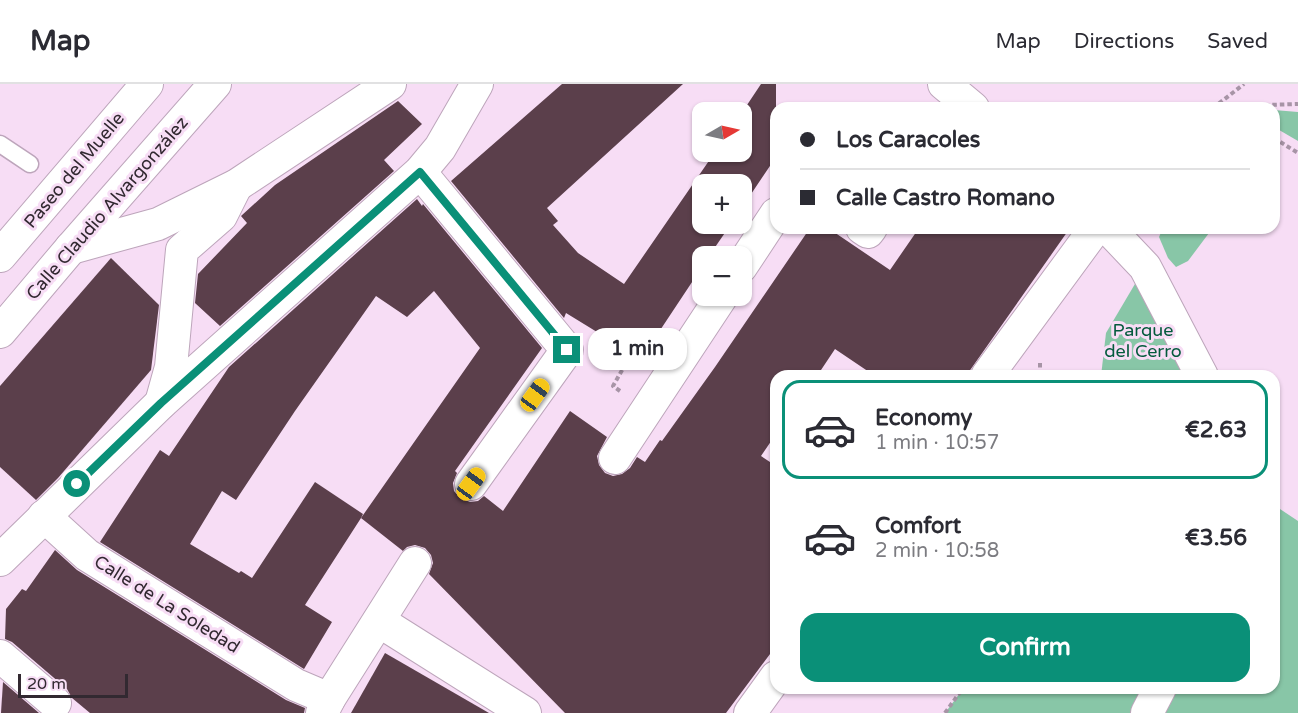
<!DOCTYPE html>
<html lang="en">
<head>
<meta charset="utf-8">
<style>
  body { margin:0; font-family:"Varela Round",sans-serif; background:#f2f2f3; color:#2b2b33; height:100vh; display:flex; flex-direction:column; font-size:22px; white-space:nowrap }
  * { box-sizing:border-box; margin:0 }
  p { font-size:20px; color:#7c7c81 }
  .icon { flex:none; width:33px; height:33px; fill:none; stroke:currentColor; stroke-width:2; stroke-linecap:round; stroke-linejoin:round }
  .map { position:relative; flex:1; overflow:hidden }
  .drawer { position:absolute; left:770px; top:286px; width:510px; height:324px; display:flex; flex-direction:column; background:#fff; border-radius:18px; box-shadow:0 2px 4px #0004 }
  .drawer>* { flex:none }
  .hud { position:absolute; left:770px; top:18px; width:510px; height:132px; border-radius:18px; box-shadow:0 2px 4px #0004; display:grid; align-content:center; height:132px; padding:0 30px; background:#fff }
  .needle { width:39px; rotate:81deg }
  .tools { position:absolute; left:692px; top:18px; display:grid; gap:12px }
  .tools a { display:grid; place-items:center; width:60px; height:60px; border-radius:12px; background:#fff; box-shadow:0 2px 4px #0004; font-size:30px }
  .scale { position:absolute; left:18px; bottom:15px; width:110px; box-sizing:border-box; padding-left:6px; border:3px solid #322931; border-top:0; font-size:16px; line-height:21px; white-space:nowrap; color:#322931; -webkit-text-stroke:4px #f7ddf5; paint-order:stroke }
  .end { position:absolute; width:27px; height:27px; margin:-14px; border:8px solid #0a9078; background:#fff; box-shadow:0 0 0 3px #fff }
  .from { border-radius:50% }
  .bubble { position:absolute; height:42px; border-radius:18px; background:#fff; box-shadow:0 2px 4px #0004; font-size:20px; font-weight:800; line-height:42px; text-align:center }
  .car { position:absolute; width:18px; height:36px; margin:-18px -9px; border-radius:8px; box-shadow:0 0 4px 2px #0007; background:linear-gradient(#f5c518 24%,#345 0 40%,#f5c518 0 76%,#345 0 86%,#f5c518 0) }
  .hud b { display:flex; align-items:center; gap:21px; height:57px; font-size:22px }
  .hud b+b { border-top:2px solid #e1e1e2 }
  .hud i { width:15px; height:15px; background:#2b2b33 }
  ul { padding:10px 0 0; list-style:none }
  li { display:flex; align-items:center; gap:18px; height:99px; margin:0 12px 9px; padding:0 18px; border:3px solid transparent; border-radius:18px }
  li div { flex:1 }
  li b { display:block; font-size:22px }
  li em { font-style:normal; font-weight:800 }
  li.on { border-color:#0a9078 }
  li>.icon { width:54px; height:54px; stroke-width:1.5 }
  .primary-button { display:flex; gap:12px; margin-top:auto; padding:12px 30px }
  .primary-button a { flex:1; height:69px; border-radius:18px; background:#0a9078; color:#fff; font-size:24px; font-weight:800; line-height:69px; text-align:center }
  header { display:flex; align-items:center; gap:36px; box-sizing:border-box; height:84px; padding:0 30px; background:#fff; border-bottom:2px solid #e1e1e2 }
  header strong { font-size:28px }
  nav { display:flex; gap:33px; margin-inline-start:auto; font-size:21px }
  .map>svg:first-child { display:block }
</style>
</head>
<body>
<header>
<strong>Map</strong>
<nav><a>Map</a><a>Directions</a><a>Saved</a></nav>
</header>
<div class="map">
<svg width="1298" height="629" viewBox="0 0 1298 629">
  <rect width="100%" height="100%" fill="#f7ddf5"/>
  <g fill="#88c6a7">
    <path d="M 1274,26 L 1298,28 L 1298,57 L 1274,43 Z"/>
    <path d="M 1163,144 L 1212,144 L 1212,145 L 1188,177 L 1176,183 L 1168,174 L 1159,153 Z"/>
    <path d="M 1145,183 L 1202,292 L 1101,292 L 1106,249 Z"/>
    <path d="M 1274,421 L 1298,437 L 1298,629 L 945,629 L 963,605 L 1274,604 Z"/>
  </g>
  <g fill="#5b3f4b" fill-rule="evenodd">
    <path d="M 562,0 L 683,0 L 547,124 L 558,137 L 553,141 L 578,169 L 624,200 L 715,68 L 741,68 L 741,30 L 761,0 L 776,0 L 776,73 L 741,125 L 741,100 L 702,100 L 702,140 L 731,140 L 709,172 L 702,172 L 702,183 L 641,275 L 566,229 L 564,234 L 451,97 Z"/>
    <path d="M 398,17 L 422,40 L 384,76 L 394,87 L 220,242 L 195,219 L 198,190 L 247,139 L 241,132 L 275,101 Z"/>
    <path d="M 417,115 L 422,122 L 423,120 L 542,264 L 455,387 L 457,389 L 453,399 L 454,407 L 460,414 L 470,418 L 478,417 L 484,412 L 503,427 L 570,327 L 607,353 L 597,372 L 599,381 L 605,389 L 613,392 L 622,390 L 630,384 L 637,373 L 645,378 L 660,356 L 662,357 L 715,283 L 810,144 L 828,144 L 890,186 L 919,144 L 1070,144 L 966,292 L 875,292 L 835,265 L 817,292 L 776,292 L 776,350 L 761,372 L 776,382 L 776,562 L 726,629 L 565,629 L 429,490 L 433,479 L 431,471 L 425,464 L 415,461 L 407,463 L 403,467 L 361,434 L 305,521 L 332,538 L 304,585 L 100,458 L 160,366 L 169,372 L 229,283 ZM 434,207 L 480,264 L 361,434 L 363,430 L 315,398 L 252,494 L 241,487 L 239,489 L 190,460 L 222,407 L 236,416 L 295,327 L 376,212 L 407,233 Z"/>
    <path d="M 111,174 L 159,221 L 151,286 L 58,394 L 36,416 L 0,383 L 0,302 Z"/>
    <path d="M 55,466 L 77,486 L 286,616 L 305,624 L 304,629 L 90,629 L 72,614 L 67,605 L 12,558 L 5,555 L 6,525 L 22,505 L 26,507 Z"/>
    <path d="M 385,569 L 489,629 L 351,629 Z"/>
    <path d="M 3,598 L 39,629 L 1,629 Z"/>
  </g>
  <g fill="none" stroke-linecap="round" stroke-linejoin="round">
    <defs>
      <path id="lane" d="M 0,60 L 30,80"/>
      <g id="street">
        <path d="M 944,0 L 973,24"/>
        <path d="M 420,88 L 567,266 L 471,400"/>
        <path d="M 862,144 L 868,148 L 871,144"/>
        <path d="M 1108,144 L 1145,183 L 1202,292"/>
        <path d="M 71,164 L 158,140 L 237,101 L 390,0"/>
        <path d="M 0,172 L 147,0"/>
        <path d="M 741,183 L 776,130"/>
        <path d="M 0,248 L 71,164 L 215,0"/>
        <path d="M 987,292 L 1092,149 L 1092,144"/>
        <path d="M 161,319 L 171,283 L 182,166 L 221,132 L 236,102"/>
        <path d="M 615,374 L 722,212"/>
        <path d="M 44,432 L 87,471 L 296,601 L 329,615"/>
        <path d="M 0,476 L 161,319 L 420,88 L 440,64 L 477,0"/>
        <path d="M 379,537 L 525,629"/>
        <path d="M 0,572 L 55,619"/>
        <path d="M 322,629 L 329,615 L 415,479"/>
        <path d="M 750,629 L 776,593"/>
        <path d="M 1147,629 L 1160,604"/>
      </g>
    </defs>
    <use href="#lane" stroke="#bda5bb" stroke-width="19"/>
    <use href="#street" stroke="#bda5bb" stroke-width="34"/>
    <g stroke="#a794a6" stroke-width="4" stroke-dasharray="4.5 3" stroke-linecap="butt">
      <path d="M 1213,24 L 1244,0"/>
      <path d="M 1267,24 L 1268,21 L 1298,20"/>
      <path d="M 1274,54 L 1298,69"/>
      <path d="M 601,279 L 611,264 L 629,274 L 613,302 L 620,307"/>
      <path d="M 1040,279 L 1040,292"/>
      <path d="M 945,629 L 963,604"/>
    </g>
    <use href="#lane" stroke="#fff" stroke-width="16"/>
    <use href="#street" stroke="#fff" stroke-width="32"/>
  </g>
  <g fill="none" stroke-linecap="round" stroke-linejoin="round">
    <path stroke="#0a9078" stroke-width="8" d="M 77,400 L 161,319 L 420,88 L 567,266"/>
  </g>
  <g text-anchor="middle" stroke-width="6" stroke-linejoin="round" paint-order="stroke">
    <g font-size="18" fill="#322931" stroke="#f7ddf5">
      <text transform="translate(74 86) rotate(-50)" y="6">Paseo del Muelle</text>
      <text transform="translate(107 124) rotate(-49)" y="6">Calle Claudio Alvargonzález</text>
      <text transform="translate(167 520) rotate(32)" y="6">Calle de La Soledad</text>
    </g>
    <g font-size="18" fill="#035a3c" stroke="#f7ddf5">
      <text x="1143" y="252">Parque<tspan x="1143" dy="21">del Cerro</tspan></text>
    </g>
  </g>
</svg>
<div class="tools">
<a><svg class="needle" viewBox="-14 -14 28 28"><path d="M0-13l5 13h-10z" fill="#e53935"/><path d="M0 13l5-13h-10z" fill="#7c7c81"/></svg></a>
<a>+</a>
<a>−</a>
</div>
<div class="scale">20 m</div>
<i class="end from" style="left:77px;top:400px"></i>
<i class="end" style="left:567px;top:266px"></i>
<div class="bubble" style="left:588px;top:244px;width:99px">1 min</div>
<i class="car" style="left:535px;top:311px;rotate:36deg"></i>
<i class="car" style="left:471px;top:400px;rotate:36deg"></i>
<div class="hud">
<b><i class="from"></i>Los Caracoles</b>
<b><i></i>Calle Castro Romano</b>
</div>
<section class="drawer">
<ul>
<li class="on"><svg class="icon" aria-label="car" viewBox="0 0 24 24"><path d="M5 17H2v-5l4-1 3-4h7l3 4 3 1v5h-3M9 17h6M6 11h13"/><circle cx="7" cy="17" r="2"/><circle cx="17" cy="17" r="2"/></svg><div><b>Economy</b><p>1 min · 10:57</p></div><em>€2.63</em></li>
<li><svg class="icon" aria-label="car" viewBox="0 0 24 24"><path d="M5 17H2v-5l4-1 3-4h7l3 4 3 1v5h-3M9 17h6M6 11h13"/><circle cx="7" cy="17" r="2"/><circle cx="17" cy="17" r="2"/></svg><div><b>Comfort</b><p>2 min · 10:58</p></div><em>€3.56</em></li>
</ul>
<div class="primary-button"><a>Confirm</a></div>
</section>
</div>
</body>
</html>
